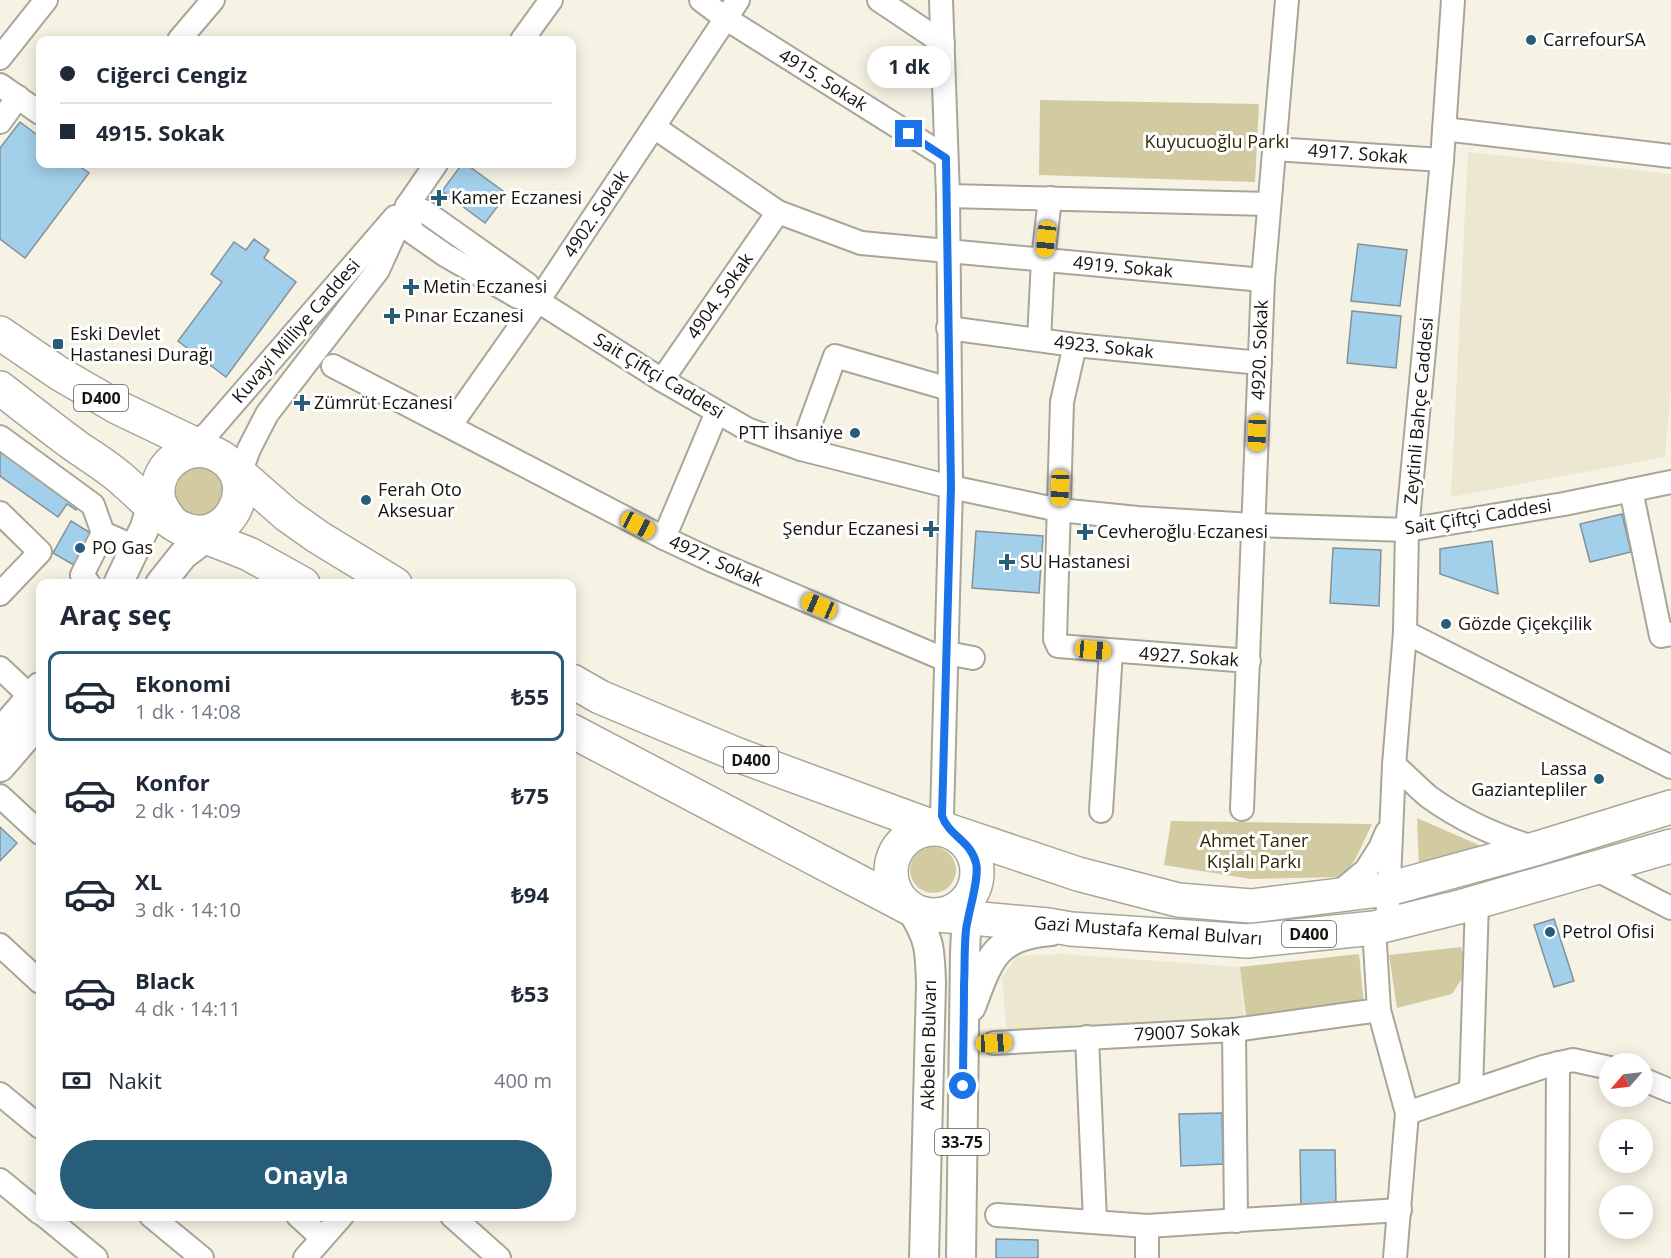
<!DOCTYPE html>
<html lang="tr">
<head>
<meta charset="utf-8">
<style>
  body { margin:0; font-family:"Open Sans",sans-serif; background:#f2f2f3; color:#1f2937; height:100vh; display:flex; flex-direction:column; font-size:22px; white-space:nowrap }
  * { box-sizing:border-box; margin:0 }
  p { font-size:20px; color:#747a83 }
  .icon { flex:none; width:33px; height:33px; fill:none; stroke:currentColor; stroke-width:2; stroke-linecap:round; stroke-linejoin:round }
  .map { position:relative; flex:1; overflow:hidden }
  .panel { position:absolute; left:36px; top:579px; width:540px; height:642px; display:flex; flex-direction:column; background:#fff; border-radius:12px; box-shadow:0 3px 15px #0003 }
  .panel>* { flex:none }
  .banner { position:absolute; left:36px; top:36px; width:540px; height:132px; border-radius:12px; box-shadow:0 3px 15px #0003; display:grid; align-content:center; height:132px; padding:0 24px; background:#fff }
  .needle { width:39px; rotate:242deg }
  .fabs { position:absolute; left:1599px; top:1053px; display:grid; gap:12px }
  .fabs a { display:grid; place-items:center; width:54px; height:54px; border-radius:50%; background:#fff; box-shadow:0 3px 15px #0003; font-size:30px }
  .end { position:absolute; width:27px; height:27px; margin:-14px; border:8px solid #1a73e8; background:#fff; box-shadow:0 0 0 3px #fff }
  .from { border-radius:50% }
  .bubble { position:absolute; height:42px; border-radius:21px; background:#fff; box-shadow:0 3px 15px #0003; font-size:20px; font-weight:700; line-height:42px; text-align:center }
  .car { position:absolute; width:18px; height:36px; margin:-18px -9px; border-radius:8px; box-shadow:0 0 4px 2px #0007; background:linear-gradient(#f5c518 24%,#345 0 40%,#f5c518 0 76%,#345 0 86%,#f5c518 0) }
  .banner b { display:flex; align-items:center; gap:21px; height:57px; font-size:22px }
  .banner b+b { border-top:2px solid #e0e1e3 }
  .banner i { width:15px; height:15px; background:#1f2937 }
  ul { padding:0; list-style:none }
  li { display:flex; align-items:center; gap:18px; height:90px; margin:0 12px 9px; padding:0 12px; border:3px solid transparent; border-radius:12px }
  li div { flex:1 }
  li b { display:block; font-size:22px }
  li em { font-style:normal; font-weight:700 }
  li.on { border-color:#285d79 }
  li>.icon { width:54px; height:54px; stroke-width:1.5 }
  h2 { padding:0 24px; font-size:27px; line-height:72px }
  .pay { display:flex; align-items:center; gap:15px; height:66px; padding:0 24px; font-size:22px }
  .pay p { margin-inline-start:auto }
  .cta { display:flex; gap:12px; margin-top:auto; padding:12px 24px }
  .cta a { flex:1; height:69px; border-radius:36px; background:#285d79; color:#fff; font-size:24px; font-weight:700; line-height:69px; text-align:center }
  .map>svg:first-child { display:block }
</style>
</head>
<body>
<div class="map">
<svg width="1671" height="1258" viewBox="0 0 1671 1258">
  <rect width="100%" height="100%" fill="#f6f3e4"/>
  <g fill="#ebe7d0">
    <path d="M 1468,152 L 1671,174 L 1671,387 L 1665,457 L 1451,497 Z"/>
    <path d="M 1063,954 L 1240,967 L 1244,1020 L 1007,1033 L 1002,978 L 1016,956 Z"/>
  </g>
  <g fill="#d2cba1">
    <path d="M 1040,100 L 1259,104 L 1255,182 L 1039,175 Z"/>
    <circle cx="199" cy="491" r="25"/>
    <path d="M 1417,818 L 1488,849 L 1419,867 Z"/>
    <path d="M 1171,821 L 1372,824 L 1355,860 L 1342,877 L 1251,879 L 1164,865 Z"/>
    <circle cx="933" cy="870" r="23"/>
    <path d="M 1461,947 L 1467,971 L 1452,994 L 1397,1008 L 1389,955 Z"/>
    <path d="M 1359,954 L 1364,1004 L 1246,1017 L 1240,967 Z"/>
  </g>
  <g fill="#a2cfea" stroke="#83919a" stroke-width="1.5">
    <path d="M 20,122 L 40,137 L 40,164 L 76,164 L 89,173 L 25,258 L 0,239 L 0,148 Z"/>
    <path d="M 462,164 L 466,164 L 507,194 L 485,223 L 442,191 Z"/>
    <path d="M 254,239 L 269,250 L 264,258 L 296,282 L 226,377 L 178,341 L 222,282 L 211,274 L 234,242 L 246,250 Z"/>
    <path d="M 1358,244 L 1407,250 L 1400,306 L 1351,301 Z"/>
    <path d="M 1352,311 L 1401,316 L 1396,368 L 1347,363 Z"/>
    <path d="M 0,430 L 87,492 L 76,510 L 67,504 L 58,517 L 0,476 Z"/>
    <path d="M 1622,514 L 1631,552 L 1590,562 L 1580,524 Z"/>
    <path d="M 71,521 L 107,543 L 91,575 L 53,553 Z"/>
    <path d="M 976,531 L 1043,536 L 1039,593 L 972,588 Z"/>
    <path d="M 1492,541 L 1498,594 L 1440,574 L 1440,549 Z"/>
    <path d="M 1333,548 L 1381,550 L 1379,606 L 1330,603 Z"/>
    <path d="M 0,827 L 17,843 L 0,861 Z"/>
    <path d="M 1554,919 L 1574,981 L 1554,987 L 1534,925 Z"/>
    <path d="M 1222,1113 L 1223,1164 L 1181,1166 L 1179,1114 Z"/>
    <path d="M 1300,1150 L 1335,1150 L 1336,1205 L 1301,1206 Z"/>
    <path d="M 996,1239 L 1038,1240 L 1038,1258 L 996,1258 Z"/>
  </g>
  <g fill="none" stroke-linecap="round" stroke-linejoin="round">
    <defs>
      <g id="minor">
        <path d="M 701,0 L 725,18 L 946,157"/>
        <path d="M 879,0 L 943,43"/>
        <path d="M 941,0 L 948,196 L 951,487 L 942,816 L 950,831"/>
        <path d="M 179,40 L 213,0"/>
        <path d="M 522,40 L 551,0"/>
        <path d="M 0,58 L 46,0"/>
        <path d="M 0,85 L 40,113"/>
        <path d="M 0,122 L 18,97"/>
        <path d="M 654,127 L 778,212 L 861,243 L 1263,280"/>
        <path d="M 1444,129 L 1671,156"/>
        <path d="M 1274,149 L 1442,160"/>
        <path d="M 948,196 L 1269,204"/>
        <path d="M 407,206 L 412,232 L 445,255 L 518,297 L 538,301 L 662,380 L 747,429 L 801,449 L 951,487 L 1059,510 L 1137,518 L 1253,525 L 1407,530 L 1564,504 L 1671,482"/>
        <path d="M 407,206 L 424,211 L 527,284 L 538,301"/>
        <path d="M 948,328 L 1075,345 L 1260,363"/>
        <path d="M 1039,340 L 1043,260 L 1050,198"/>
        <path d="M 1075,345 L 1062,402 L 1055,639 L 1058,646 L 1249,661"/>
        <path d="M 333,366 L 664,538 L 713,561 L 946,660"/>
        <path d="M 662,380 L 778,212"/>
        <path d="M 450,426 L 538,301 L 738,0"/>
        <path d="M 0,437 L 93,505 L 103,533"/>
        <path d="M 801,449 L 835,356 L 949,389"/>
        <path d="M 185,451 L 208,433 L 395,217"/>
        <path d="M 238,479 L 249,449 L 267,414 L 378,270 L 407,206 L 436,164"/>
        <path d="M 1631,490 L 1661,636 L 1671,634"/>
        <path d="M 0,513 L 40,552 L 0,594"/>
        <path d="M 664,538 L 717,412"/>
        <path d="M 89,584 L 82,575 L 103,533 L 135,547"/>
        <path d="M 1405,632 L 1671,767"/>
        <path d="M 947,653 L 973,658"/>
        <path d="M 0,668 L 32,698"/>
        <path d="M 1394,765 C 1406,775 1417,787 1429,797 C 1461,820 1499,837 1536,848"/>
        <path d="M 0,796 L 40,833"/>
        <path d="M 1242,809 L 1263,280 L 1287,0"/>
        <path d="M 1101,811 L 1111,651"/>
        <path d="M 1595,869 L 1671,908"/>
        <path d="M 1335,896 L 1366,870 L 1380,848 L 1387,832"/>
        <path d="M 1387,926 L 1394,765 L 1405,632 L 1407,530 L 1442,160 L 1453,0"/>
        <path d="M 1374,928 L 1379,1010 L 1407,1113 L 1395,1258"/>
        <path d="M 0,945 L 40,982"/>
        <path d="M 1234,1030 L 1236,1221"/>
        <path d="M 1087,1037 L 1095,1221"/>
        <path d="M 994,1043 L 1234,1030 L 1379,1010"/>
        <path d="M 1642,1079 L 1671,1091"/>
        <path d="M 1471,1091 L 1477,902"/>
        <path d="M 0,1094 L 40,1127"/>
        <path d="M 1407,1113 L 1543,1067 L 1573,1060 L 1610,1068"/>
        <path d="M 0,1180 L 40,1213"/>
        <path d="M 997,1215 L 1147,1226 L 1400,1210"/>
        <path d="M 45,1216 L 96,1258"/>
        <path d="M 151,1216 L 202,1258"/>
        <path d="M 298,1216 L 322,1238"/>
        <path d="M 452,1216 L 499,1258"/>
        <path d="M 305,1258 L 342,1216"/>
        <path d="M 1147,1258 L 1147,1226"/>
        <path d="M 1557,1258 L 1558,1063"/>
      </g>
      <g id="major">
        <path d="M 118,584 L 145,527 L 158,485"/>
        <path d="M 160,584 L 183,555 L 220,527"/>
        <path d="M 0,733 L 40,687"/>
        <path d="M 0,767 L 40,721"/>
        <path d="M 911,909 C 930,939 930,949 931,984 L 924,1258"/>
        <path d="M 971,1007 C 989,959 995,935 1051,931"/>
        <path d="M 961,1258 L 965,953 L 966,931 L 972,893"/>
      </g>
      <g id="highway">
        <path d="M 0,333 L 60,374 L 117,407 L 209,451"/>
        <path d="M 0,388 C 26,408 51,428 77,447 C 93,458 110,468 125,482 C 140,495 164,520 181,528 C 227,550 263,483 221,457 C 192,439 155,462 158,496 C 159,505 164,512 170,520"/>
        <path d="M 232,467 L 287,515 L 318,537 L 395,584"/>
        <path d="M 193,532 L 249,554 L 303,584"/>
        <path d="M 572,681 L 600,697 L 738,755 L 936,828"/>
        <path d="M 572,731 L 911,909"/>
        <circle cx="934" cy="872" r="43"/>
        <path d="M 950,831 L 1078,874 L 1178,900 L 1251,906 L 1388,889 L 1538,848 L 1671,807"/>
        <path d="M 938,915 L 1048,925 L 1071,929 L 1247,941 L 1374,928 L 1459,907 L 1671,846"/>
      </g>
    </defs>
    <use href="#minor" stroke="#a9a698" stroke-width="26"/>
    <use href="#major" stroke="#a9a698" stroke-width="32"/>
    <use href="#highway" stroke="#a9a698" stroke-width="36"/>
    <use href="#minor" stroke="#fff" stroke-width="22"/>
    <use href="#major" stroke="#fff" stroke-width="28"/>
    <use href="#highway" stroke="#fff" stroke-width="33"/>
  </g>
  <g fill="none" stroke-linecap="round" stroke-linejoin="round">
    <path stroke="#1a73e8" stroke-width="8" d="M 909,134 L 946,158 L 951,487 L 942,816 C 949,836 971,841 976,863 C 980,877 968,913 966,930 C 964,949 965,967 964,985 C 964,1019 963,1053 963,1086"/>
  </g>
  <g fill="#285d79" stroke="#fff" stroke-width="2">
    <circle cx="1531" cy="40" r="6"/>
    <path d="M436 189h6v6h6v6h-6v6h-6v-6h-6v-6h6z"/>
    <path d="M408 278h6v6h6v6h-6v6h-6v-6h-6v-6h6z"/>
    <path d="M389 307h6v6h6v6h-6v6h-6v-6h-6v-6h6z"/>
    <rect x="52" y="338" width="12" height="12" rx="3"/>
    <path d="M299 394h6v6h6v6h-6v6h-6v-6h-6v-6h6z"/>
    <circle cx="855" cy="433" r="6"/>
    <circle cx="366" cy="500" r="6"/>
    <path d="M928 520h6v6h6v6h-6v6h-6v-6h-6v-6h6z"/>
    <path d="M1082 523h6v6h6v6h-6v6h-6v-6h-6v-6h6z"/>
    <circle cx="80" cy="548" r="6"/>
    <path d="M1004 553h6v6h6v6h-6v6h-6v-6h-6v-6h6z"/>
    <circle cx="1446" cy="624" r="6"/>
    <circle cx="1599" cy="779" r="6"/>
    <circle cx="1550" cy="932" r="6"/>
  </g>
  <g text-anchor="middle" stroke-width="6" stroke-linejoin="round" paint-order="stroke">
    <g fill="#fff" stroke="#5a5a56" stroke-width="1.5">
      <rect x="74" y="385" width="54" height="26" rx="4.5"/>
      <rect x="724" y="747" width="54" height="26" rx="4.5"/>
      <rect x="1282" y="921" width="54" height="26" rx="4.5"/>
      <rect x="935" y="1129" width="54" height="26" rx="4.5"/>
    </g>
    <g font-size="16" font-weight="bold" fill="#14130e">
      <text x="101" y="404">D400</text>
      <text x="751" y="766">D400</text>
      <text x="1309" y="940">D400</text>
      <text x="962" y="1148">33-75</text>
    </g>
    <g font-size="18" fill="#14130e" stroke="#fff" text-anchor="start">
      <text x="1543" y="46">CarrefourSA</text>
      <text x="451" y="204">Kamer Eczanesi</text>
      <text x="423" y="293">Metin Eczanesi</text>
      <text x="404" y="322">Pınar Eczanesi</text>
      <text x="70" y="340">Eski Devlet<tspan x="70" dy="21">Hastanesi Durağı</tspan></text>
      <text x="314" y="409">Zümrüt Eczanesi</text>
      <text x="843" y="439" text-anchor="end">PTT İhsaniye</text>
      <text x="378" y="496">Ferah Oto<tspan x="378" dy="21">Aksesuar</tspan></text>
      <text x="919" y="535" text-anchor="end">Şendur Eczanesi</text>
      <text x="1097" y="538">Cevheroğlu Eczanesi</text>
      <text x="92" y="554">PO Gas</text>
      <text x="1020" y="568">SU Hastanesi</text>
      <text x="1458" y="630">Gözde Çiçekçilik</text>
      <text x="1587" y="775" text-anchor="end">Lassa<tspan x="1587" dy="21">Gaziantepliler</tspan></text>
      <text x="1562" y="938">Petrol Ofisi</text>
    </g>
    <g font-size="18" fill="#14130e" stroke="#fff">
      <text transform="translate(823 80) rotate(32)" y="6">4915. Sokak</text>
      <text transform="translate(1358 154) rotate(4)" y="6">4917. Sokak</text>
      <text transform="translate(596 214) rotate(-56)" y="6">4902. Sokak</text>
      <text transform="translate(1123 267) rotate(5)" y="6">4919. Sokak</text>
      <text transform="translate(720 296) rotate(-55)" y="6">4904. Sokak</text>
      <text transform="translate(296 331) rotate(-49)" y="6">Kuvayi Milliye Caddesi</text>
      <text transform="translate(1104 347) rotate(6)" y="6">4923. Sokak</text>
      <text transform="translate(1260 350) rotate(-88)" y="6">4920. Sokak</text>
      <text transform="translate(659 376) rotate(31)" y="6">Sait Çiftçi Caddesi</text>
      <text transform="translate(1419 411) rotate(-85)" y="6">Zeytinli Bahçe Caddesi</text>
      <text transform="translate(1478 517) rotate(-9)" y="6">Sait Çiftçi Caddesi</text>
      <text transform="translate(716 561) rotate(24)" y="6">4927. Sokak</text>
      <text transform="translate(1189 657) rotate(4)" y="6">4927. Sokak</text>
      <text transform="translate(1148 931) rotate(4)" y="6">Gazi Mustafa Kemal Bulvarı</text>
      <text transform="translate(1187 1032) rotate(-3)" y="6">79007 Sokak</text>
      <text transform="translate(929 1045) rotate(-89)" y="6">Akbelen Bulvarı</text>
    </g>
    <g font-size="18" fill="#302a04" stroke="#fff">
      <text x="1217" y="148">Kuyucuoğlu Parkı</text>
      <text x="1254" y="847">Ahmet Taner<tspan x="1254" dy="21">Kışlalı Parkı</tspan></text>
    </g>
  </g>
</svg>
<div class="fabs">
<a><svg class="needle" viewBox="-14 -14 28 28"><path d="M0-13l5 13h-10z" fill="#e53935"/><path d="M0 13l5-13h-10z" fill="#747a83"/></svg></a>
<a>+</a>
<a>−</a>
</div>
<i class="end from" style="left:963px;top:1086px"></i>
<i class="end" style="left:909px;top:134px"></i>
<div class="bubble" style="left:867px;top:46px;width:84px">1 dk</div>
<i class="car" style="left:1046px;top:239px;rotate:186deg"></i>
<i class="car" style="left:1257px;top:433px;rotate:182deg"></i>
<i class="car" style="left:1060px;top:488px;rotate:182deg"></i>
<i class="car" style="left:638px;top:525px;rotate:118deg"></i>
<i class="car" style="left:819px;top:606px;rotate:293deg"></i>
<i class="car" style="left:1093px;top:650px;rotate:95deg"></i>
<i class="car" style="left:994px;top:1043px;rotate:87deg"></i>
<div class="banner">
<b><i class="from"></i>Ciğerci Cengiz</b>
<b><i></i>4915. Sokak</b>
</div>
<section class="panel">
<h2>Araç seç</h2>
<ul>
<li class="on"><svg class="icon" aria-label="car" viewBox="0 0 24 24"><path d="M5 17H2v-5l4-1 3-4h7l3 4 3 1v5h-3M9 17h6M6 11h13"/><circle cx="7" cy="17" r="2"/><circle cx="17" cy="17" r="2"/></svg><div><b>Ekonomi</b><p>1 dk · 14:08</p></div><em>₺55</em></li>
<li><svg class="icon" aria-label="car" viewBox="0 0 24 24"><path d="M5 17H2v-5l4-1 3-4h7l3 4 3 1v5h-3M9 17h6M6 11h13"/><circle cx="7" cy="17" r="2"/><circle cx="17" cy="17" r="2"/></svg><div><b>Konfor</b><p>2 dk · 14:09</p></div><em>₺75</em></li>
<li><svg class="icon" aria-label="car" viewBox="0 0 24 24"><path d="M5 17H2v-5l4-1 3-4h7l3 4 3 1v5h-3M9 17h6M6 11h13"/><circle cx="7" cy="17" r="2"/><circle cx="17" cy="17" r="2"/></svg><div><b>XL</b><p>3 dk · 14:10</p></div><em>₺94</em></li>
<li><svg class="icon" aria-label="car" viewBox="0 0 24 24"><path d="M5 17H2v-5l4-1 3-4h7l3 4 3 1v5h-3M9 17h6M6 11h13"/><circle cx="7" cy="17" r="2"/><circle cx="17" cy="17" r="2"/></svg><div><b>Black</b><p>4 dk · 14:11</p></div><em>₺53</em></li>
</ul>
<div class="pay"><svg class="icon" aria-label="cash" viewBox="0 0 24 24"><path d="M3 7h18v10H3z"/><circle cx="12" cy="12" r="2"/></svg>Nakit<p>400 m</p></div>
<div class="cta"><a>Onayla</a></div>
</section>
</div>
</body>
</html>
